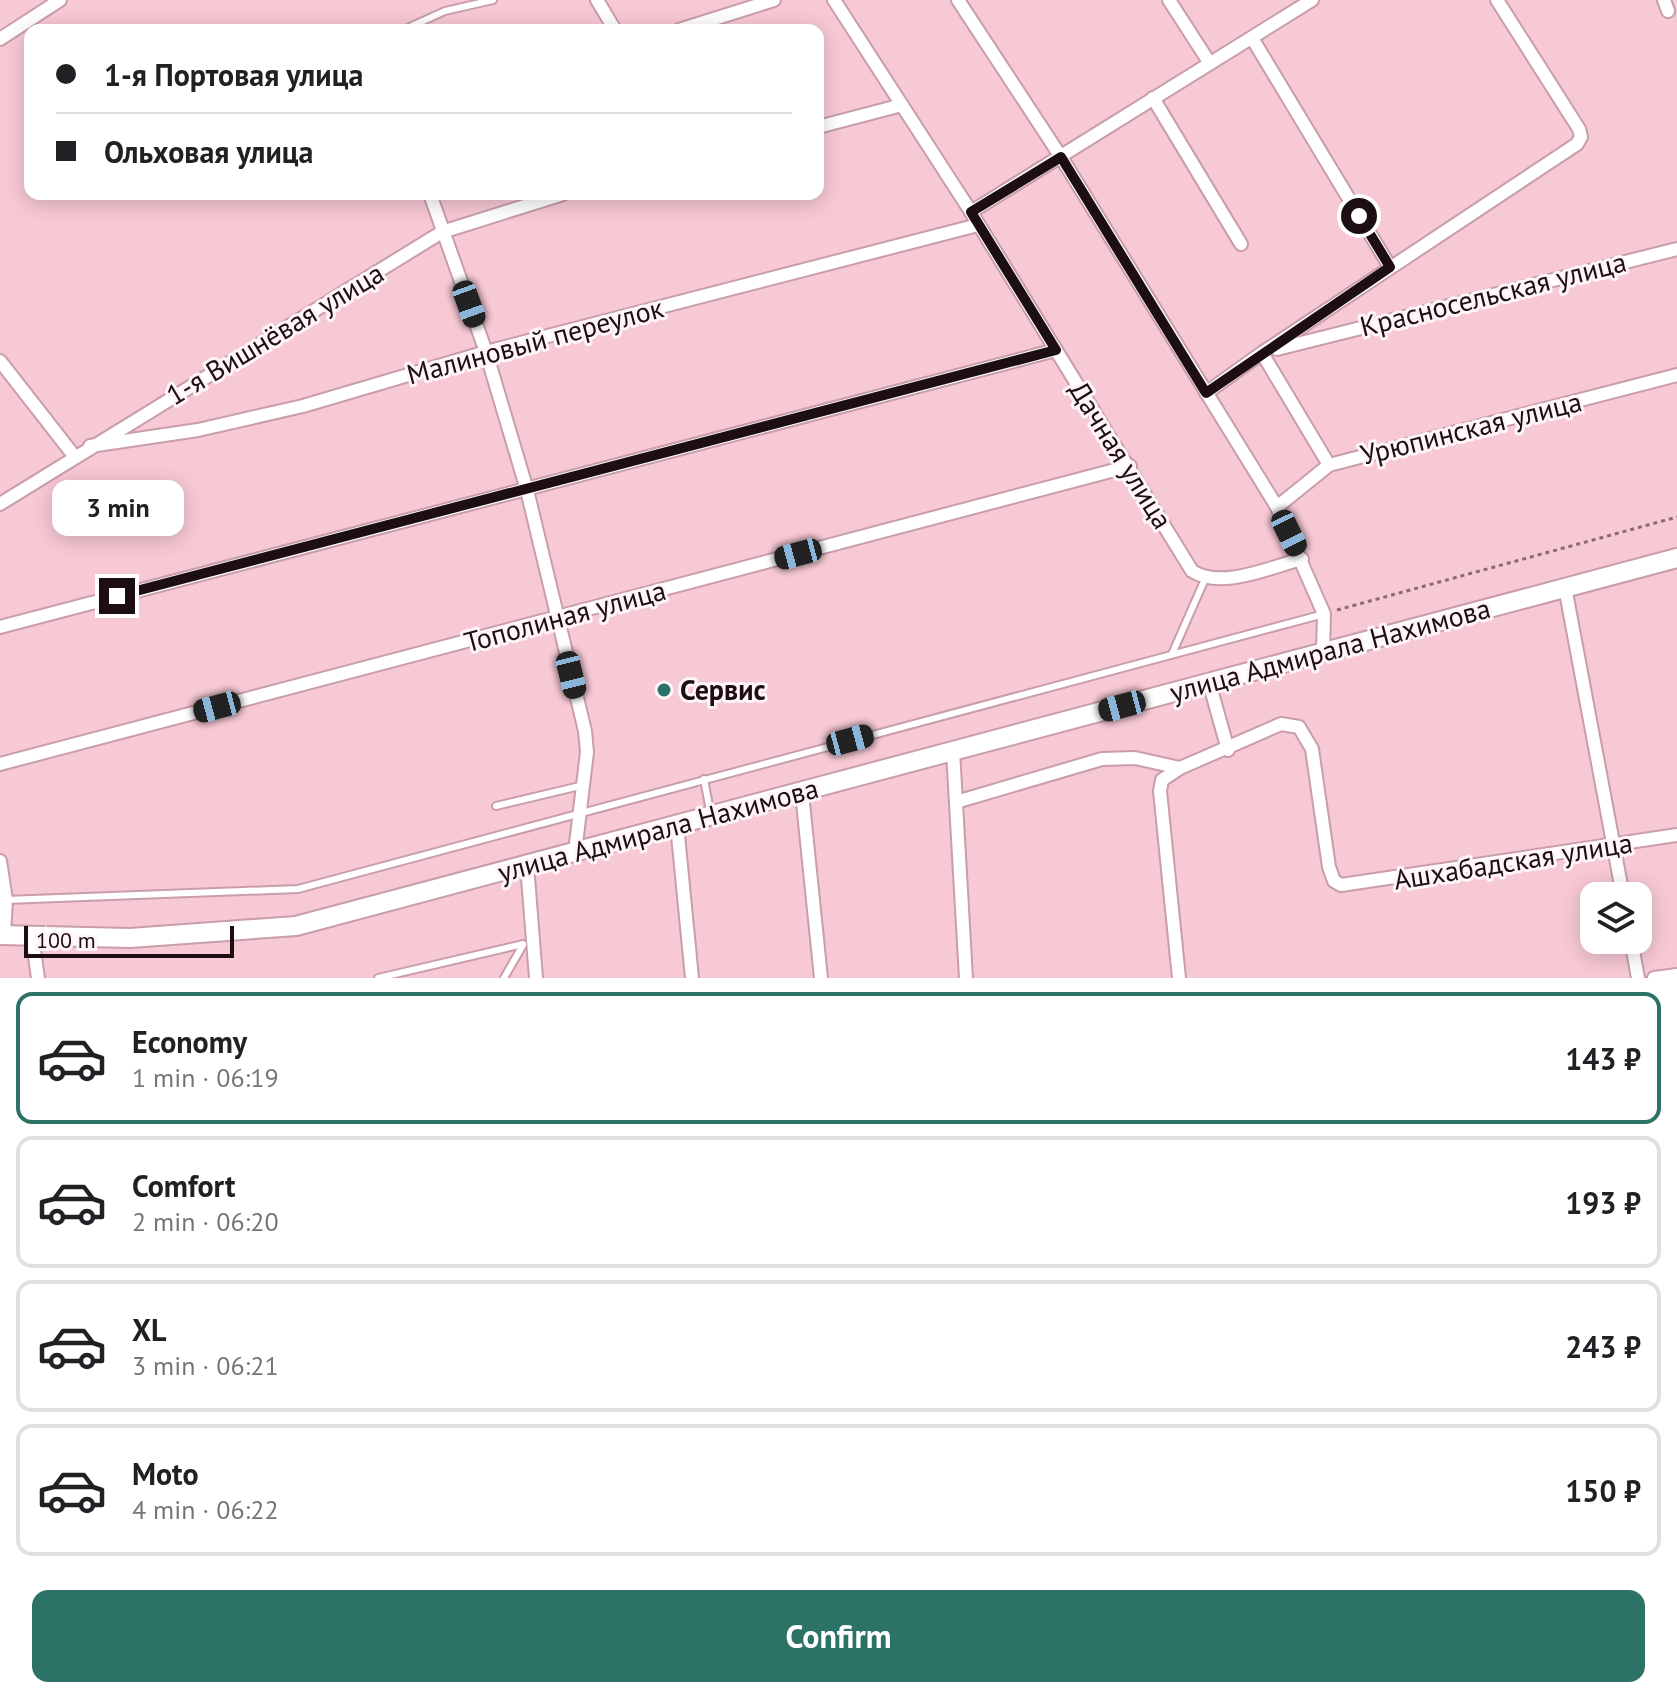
<!DOCTYPE html>
<html lang="en">
<head>
<meta charset="utf-8">
<style>
  body { margin:0; font-family:"PT Sans",sans-serif; background:#f6f6f6; color:#202124; height:100vh; display:flex; flex-direction:column; font-size:30px; white-space:nowrap }
  * { box-sizing:border-box; margin:0 }
  p { font-size:26px; color:#757577 }
  .icon { flex:none; width:44px; height:44px; fill:none; stroke:currentColor; stroke-width:2; stroke-linecap:round; stroke-linejoin:round }
  .map { position:relative; height:978px; overflow:hidden }
  .side { display:flex; flex-direction:column; background:#fff; flex:1 }
  .side>* { flex:none }
  .hud { position:absolute; left:24px; top:24px; width:800px; height:176px; border-radius:16px; box-shadow:0 4px 20px #0003; display:grid; align-content:center; height:176px; padding:0 32px; background:#fff }
  .fabs { position:absolute; left:1580px; top:882px; display:grid; gap:16px }
  .fabs a { display:grid; place-items:center; width:72px; height:72px; border-radius:16px; background:#fff; box-shadow:0 4px 20px #0003; font-size:40px }
  .scale { position:absolute; left:24px; bottom:20px; width:210px; box-sizing:border-box; padding-left:8px; border:4px solid #1d0e13; border-top:0; font-size:22px; line-height:28px; white-space:nowrap; color:#1d0e13; -webkit-text-stroke:6px #fff5f8; paint-order:stroke }
  .end { position:absolute; width:36px; height:36px; margin:-18px; border:10px solid #1d0e13; background:#fff; box-shadow:0 0 0 4px #fff }
  .from { border-radius:50% }
  .bubble { position:absolute; height:56px; border-radius:16px; background:#fff; box-shadow:0 4px 20px #0003; font-size:26px; font-weight:600; line-height:56px; text-align:center }
  .car { position:absolute; width:24px; height:48px; margin:-24px -12px; border-radius:10px; box-shadow:0 0 6px 2px #0007; background:linear-gradient(#222 24%,#8ab4d8 0 40%,#222 0 76%,#8ab4d8 0 86%,#222 0) }
  .hud b { display:flex; align-items:center; gap:28px; height:76px; font-size:30px }
  .hud b+b { border-top:2px solid #e0e0e0 }
  .hud i { width:20px; height:20px; background:#202124 }
  ul { padding:14px 0 0; list-style:none }
  li { display:flex; align-items:center; gap:24px; height:132px; margin:0 16px 12px; padding:0 16px; border:4px solid #e0e0e0; border-radius:16px }
  li div { flex:1 }
  li b { display:block; font-size:30px }
  li em { font-style:normal; font-weight:600 }
  li.selected { border-color:#2d7266 }
  li>.icon { width:72px; height:72px; stroke-width:1.5 }
  .button { display:flex; gap:16px; margin-top:auto; padding:16px 32px }
  .button a { flex:1; height:92px; border-radius:16px; background:#2d7266; color:#fff; font-size:32px; font-weight:600; line-height:92px; text-align:center }
  .map>svg:first-child { display:block }
</style>
</head>
<body>
<div class="map">
<svg width="1677" height="978" viewBox="0 0 1677 978">
  <rect width="100%" height="100%" fill="#f7c9d5"/>
  <g fill="none" stroke-linecap="round" stroke-linejoin="round">
    <defs>
      <g id="service">
        <path d="M 403,30 L 445,11 L 493,0"/>
        <path d="M 1172,654 L 1205,579"/>
        <path d="M 704,779 L 710,811"/>
        <path d="M 496,806 L 584,785"/>
        <path d="M 6,900 L 298,889 L 1324,614"/>
        <path d="M 378,978 L 523,944"/>
        <path d="M 504,978 L 523,945"/>
      </g>
      <g id="minor">
        <path d="M 597,0 L 615,30"/>
        <path d="M 834,0 L 971,212 L 1192,571 C 1222,590 1270,567 1302,559"/>
        <path d="M 958,0 L 1061,157 L 1277,507 L 1324,614 L 1323,652"/>
        <path d="M 1169,0 L 1209,62"/>
        <path d="M 1664,0 L 1668,11"/>
        <path d="M 679,30 L 774,0"/>
        <path d="M 1252,38 L 1390,267"/>
        <path d="M 0,39 L 60,0"/>
        <path d="M 1153,98 L 1241,244"/>
        <path d="M 818,127 L 902,105"/>
        <path d="M 430,194 L 486,352 L 527,490 L 585,731 L 587,752 L 575,852"/>
        <path d="M 971,212 L 1312,0"/>
        <path d="M 1277,349 L 1677,249"/>
        <path d="M 1262,353 L 1577,144 L 1581,137 L 1579,129 L 1497,0"/>
        <path d="M 0,361 L 75,457"/>
        <path d="M 1206,393 L 1262,353 L 1329,465"/>
        <path d="M 90,446 L 198,430 L 303,406 L 486,352 L 978,225"/>
        <path d="M 0,504 L 442,232 L 563,194"/>
        <path d="M 1277,507 L 1329,465 L 1677,375"/>
        <path d="M 1565,587 L 1623,896"/>
        <path d="M 0,627 L 1056,350"/>
        <path d="M 1209,682 L 1228,750"/>
        <path d="M 953,751 L 966,978"/>
        <path d="M 0,764 L 1130,466"/>
        <path d="M 802,793 L 821,978"/>
        <path d="M 956,802 L 1102,759 L 1135,758 L 1180,768"/>
        <path d="M 677,825 L 692,978"/>
        <path d="M 0,861 L 6,900 L 4,935"/>
        <path d="M 527,865 L 536,978"/>
        <path d="M 32,936 L 38,978"/>
        <path d="M 1631,940 L 1638,978"/>
        <path d="M 1179,978 L 1160,791 L 1162,780 L 1180,768 L 1281,724 L 1299,727 L 1312,749 L 1329,867 L 1334,881 L 1341,885 L 1677,835"/>
        <path d="M 1654,978 L 1677,975"/>
      </g>
      <path id="secondary" d="M 0,935 L 130,938 L 296,926 L 1677,558"/>
    </defs>
    <use href="#service" stroke="#c99daa" stroke-width="10"/>
    <use href="#minor" stroke="#c99daa" stroke-width="16"/>
    <use href="#secondary" stroke="#c99daa" stroke-width="22"/>
    <path stroke="#896b74" stroke-width="3" stroke-dasharray="4 4" stroke-linecap="butt" d="M 1337,610 L 1677,517"/>
    <use href="#service" stroke="#fff" stroke-width="6"/>
    <use href="#minor" stroke="#fff" stroke-width="12"/>
    <use href="#secondary" stroke="#fff" stroke-width="18"/>
  </g>
  <g fill="none" stroke-linecap="round" stroke-linejoin="round">
    <path stroke="#1d0e13" stroke-width="10" d="M 117,596 L 1056,350 L 971,212 L 1061,157 L 1206,393 L 1390,267 L 1359,216"/>
  </g>
  <circle fill="#2d7266" stroke="#fff5f8" stroke-width="3" cx="664" cy="690" r="8"/>
  <g text-anchor="middle" stroke-width="6" stroke-linejoin="round" paint-order="stroke">
    <g font-size="28" fill="#1d0e13" stroke="#fff5f8">
      <text transform="translate(1493 294) rotate(-14)" y="10">Красносельская улица</text>
      <text transform="translate(275 334) rotate(-31)" y="10">1-я Вишнёвая улица</text>
      <text transform="translate(535 341) rotate(-15)" y="10">Малиновый переулок</text>
      <text transform="translate(1471 428) rotate(-14)" y="10">Урюпинская улица</text>
      <text transform="translate(1121 455) rotate(58)" y="10">Дачная улица</text>
      <text transform="translate(565 616) rotate(-15)" y="10">Тополиная улица</text>
      <text transform="translate(1330 650) rotate(-15)" y="10">улица Адмирала Нахимова</text>
      <text transform="translate(658 830) rotate(-15)" y="10">улица Адмирала Нахимова</text>
      <text transform="translate(1513 861) rotate(-9)" y="10">Ашхабадская улица</text>
    </g>
    <g font-size="28" font-weight="bold" fill="#1d0e13" stroke="#fff5f8" text-anchor="start">
      <text x="680" y="700">Сервис</text>
    </g>
  </g>
</svg>
<div class="fabs">
<a><svg class="icon" aria-label="layers" viewBox="0 0 24 24"><path d="M12 4l9 5-9 5-9-5zM3 14l9 5 9-5"/></svg></a>
</div>
<div class="scale">100 m</div>
<i class="end from" style="left:1359px;top:216px"></i>
<i class="end" style="left:117px;top:596px"></i>
<div class="bubble" style="left:52px;top:480px;width:132px">3 min</div>
<i class="car" style="left:469px;top:304px;rotate:160deg"></i>
<i class="car" style="left:1289px;top:533px;rotate:154deg"></i>
<i class="car" style="left:798px;top:554px;rotate:255deg"></i>
<i class="car" style="left:571px;top:675px;rotate:166deg"></i>
<i class="car" style="left:1122px;top:706px;rotate:255deg"></i>
<i class="car" style="left:217px;top:707px;rotate:255deg"></i>
<i class="car" style="left:850px;top:740px;rotate:75deg"></i>
<div class="hud">
<b><i class="from"></i>1-я Портовая улица</b>
<b><i></i>Ольховая улица</b>
</div>
</div>
<section class="side">
<ul>
<li class="selected"><svg class="icon" aria-label="car" viewBox="0 0 24 24"><path d="M5 17H2v-5l4-1 3-4h7l3 4 3 1v5h-3M9 17h6M6 11h13"/><circle cx="7" cy="17" r="2"/><circle cx="17" cy="17" r="2"/></svg><div><b>Economy</b><p>1 min · 06:19</p></div><em>143 ₽</em></li>
<li><svg class="icon" aria-label="car" viewBox="0 0 24 24"><path d="M5 17H2v-5l4-1 3-4h7l3 4 3 1v5h-3M9 17h6M6 11h13"/><circle cx="7" cy="17" r="2"/><circle cx="17" cy="17" r="2"/></svg><div><b>Comfort</b><p>2 min · 06:20</p></div><em>193 ₽</em></li>
<li><svg class="icon" aria-label="car" viewBox="0 0 24 24"><path d="M5 17H2v-5l4-1 3-4h7l3 4 3 1v5h-3M9 17h6M6 11h13"/><circle cx="7" cy="17" r="2"/><circle cx="17" cy="17" r="2"/></svg><div><b>XL</b><p>3 min · 06:21</p></div><em>243 ₽</em></li>
<li><svg class="icon" aria-label="car" viewBox="0 0 24 24"><path d="M5 17H2v-5l4-1 3-4h7l3 4 3 1v5h-3M9 17h6M6 11h13"/><circle cx="7" cy="17" r="2"/><circle cx="17" cy="17" r="2"/></svg><div><b>Moto</b><p>4 min · 06:22</p></div><em>150 ₽</em></li>
</ul>
<div class="button"><a>Confirm</a></div>
</section>
</body>
</html>
